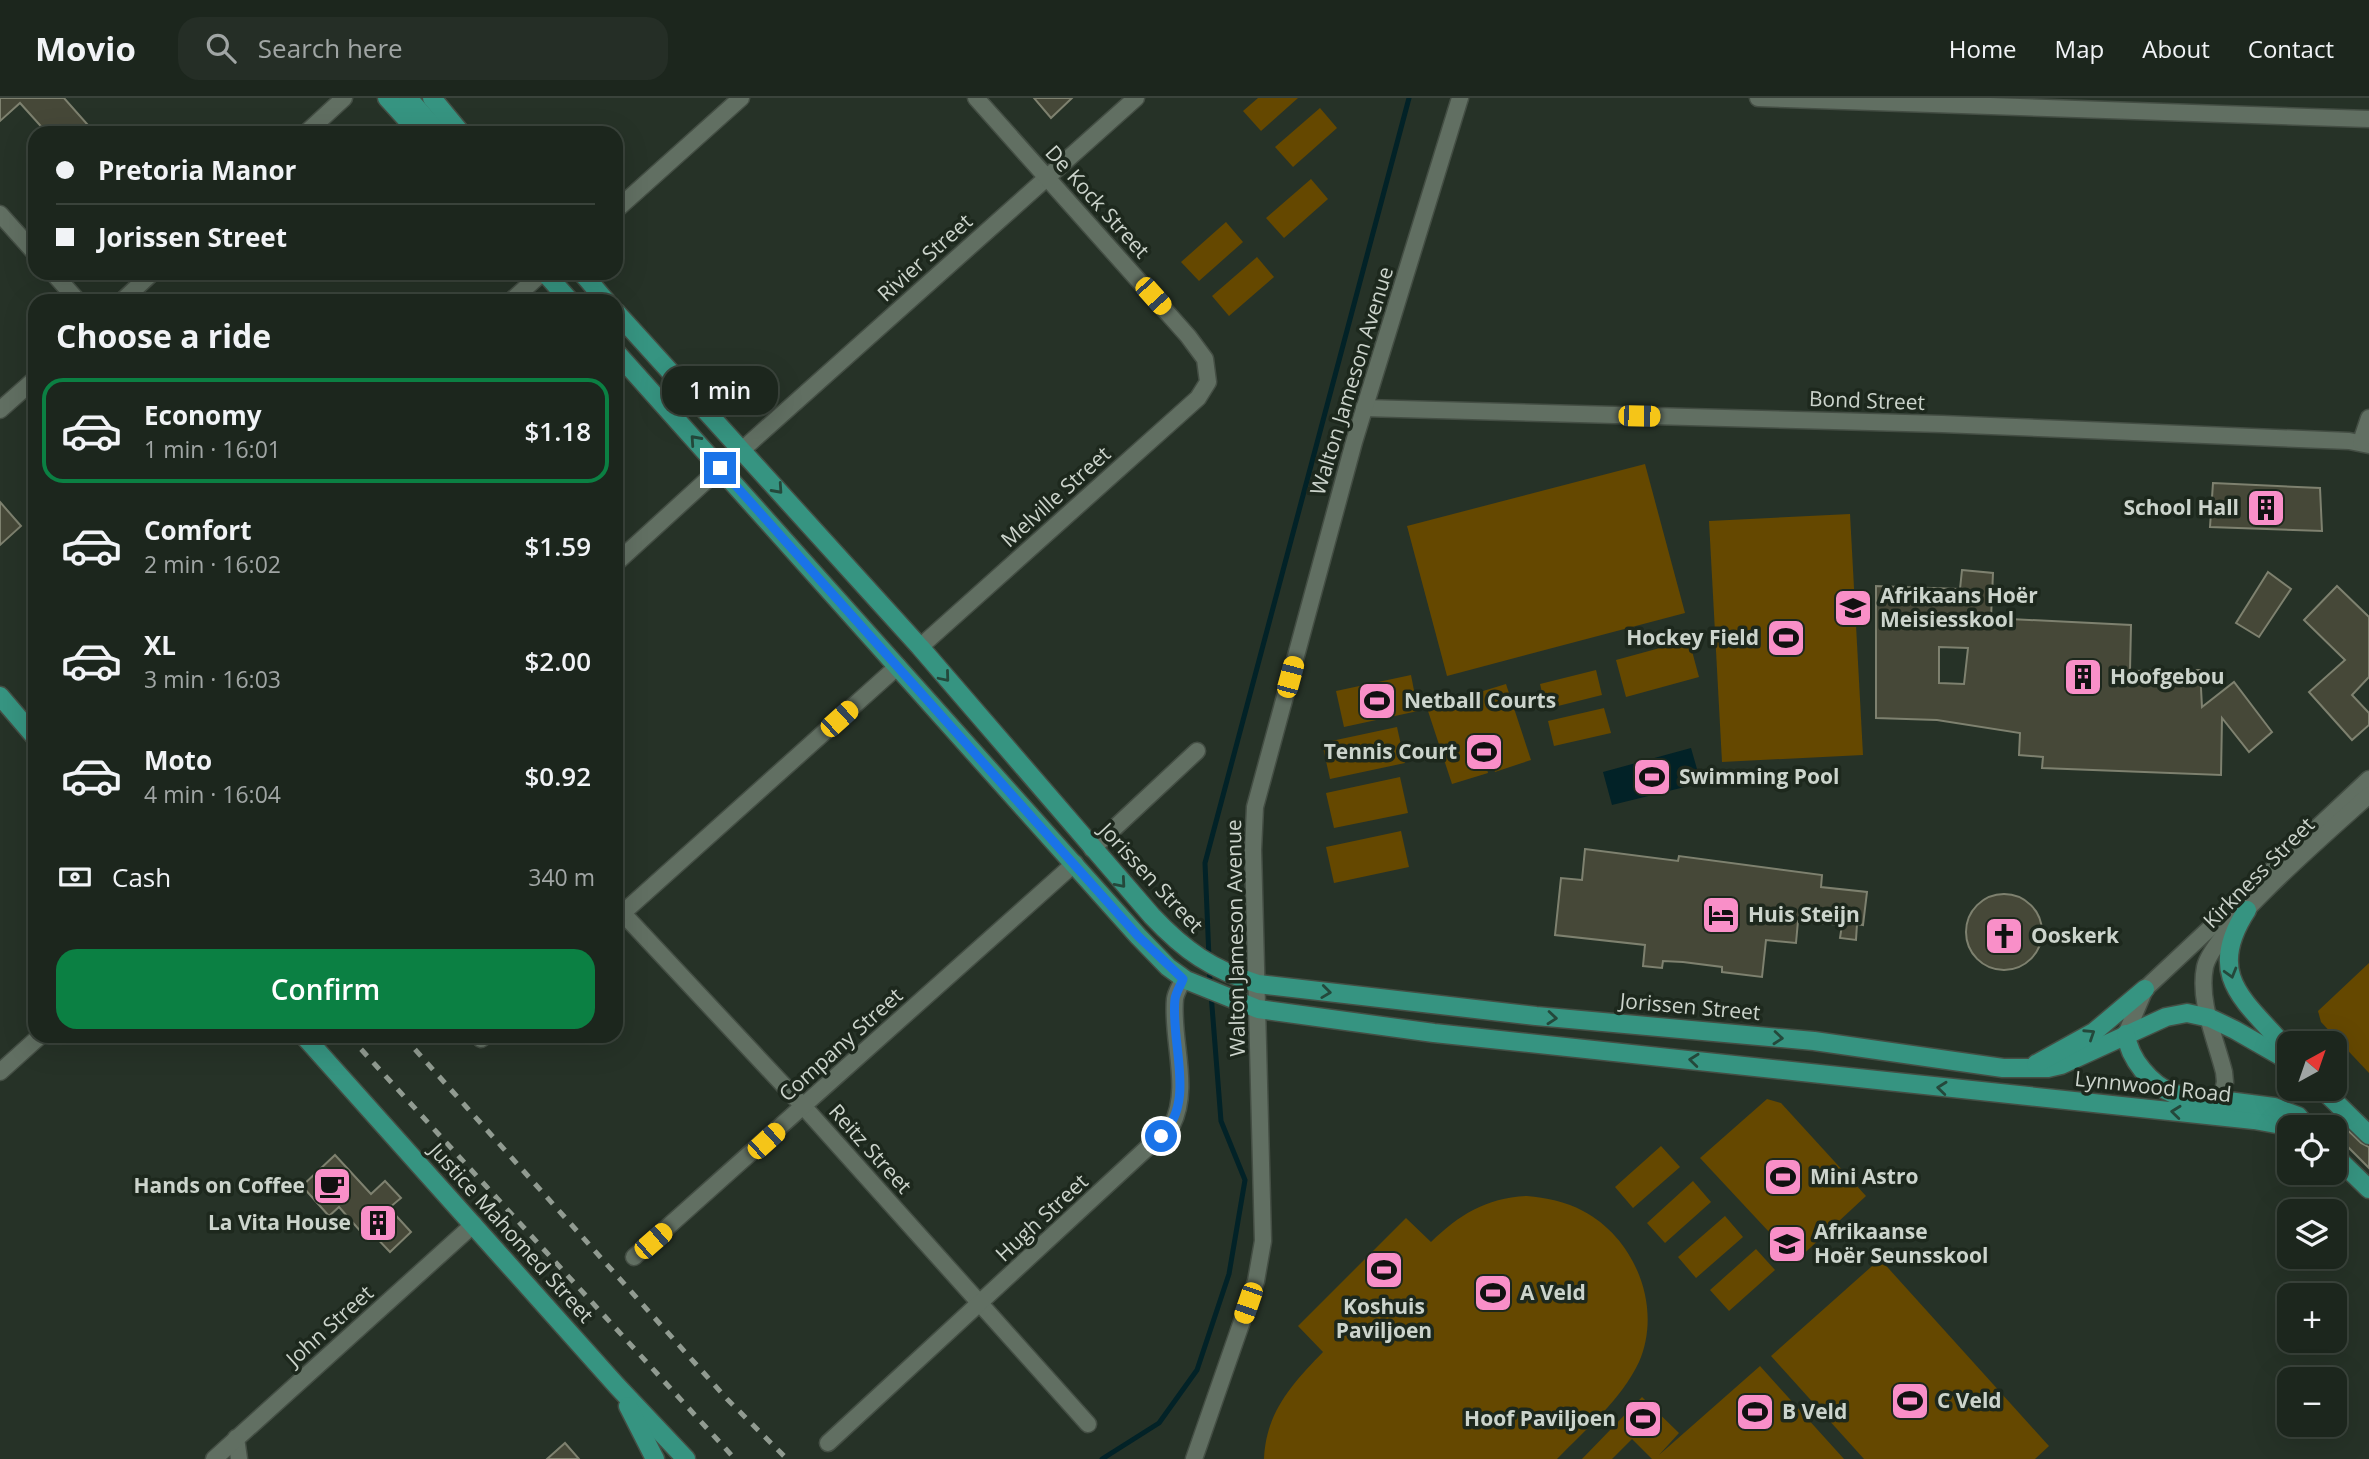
<!DOCTYPE html>
<html lang="en">
<head>
<meta charset="utf-8">
<style>
  body { margin:0; font-family:"Open Sans",sans-serif; background:#252e26; color:#f1f3f6; height:100vh; display:flex; flex-direction:column; font-size:26px; white-space:nowrap }
  * { box-sizing:border-box; margin:0 }
  p { font-size:23px; color:#a0a5a4 }
  .icon { flex:none; width:38px; height:38px; fill:none; stroke:currentColor; stroke-width:2; stroke-linecap:round; stroke-linejoin:round }
  .map { position:relative; flex:1; overflow:hidden }
  .sheet { position:absolute; left:28px; top:196px; width:595px; height:749px; display:flex; flex-direction:column; background:#1c261d; border-radius:21px; box-shadow:0 7px 28px #0002,0 0 0 2px #3a433b }
  .sheet>* { flex:none }
  .guide { position:absolute; left:28px; top:28px; width:595px; height:154px; border-radius:21px; box-shadow:0 7px 28px #0002,0 0 0 2px #3a433b; display:grid; align-content:center; height:154px; padding:0 28px; background:#1c261d }
  .needle { width:46px; rotate:40deg }
  .tools { position:absolute; left:2277px; top:933px; display:grid; gap:14px }
  .tools a { display:grid; place-items:center; width:70px; height:70px; border-radius:14px; background:#1c261d; box-shadow:0 7px 28px #0002,0 0 0 2px #3a433b; font-size:35px }
  .end { position:absolute; width:32px; height:32px; margin:-16px; border:9px solid #1a73e8; background:#fff; box-shadow:0 0 0 4px #fff }
  .from { border-radius:50% }
  .bubble { position:absolute; height:49px; border-radius:21px; background:#1c261d; box-shadow:0 7px 28px #0002,0 0 0 2px #3a433b; font-size:23px; font-weight:600; line-height:49px; text-align:center }
  .car { position:absolute; width:21px; height:42px; margin:-21px -10px; border-radius:9px; box-shadow:0 0 5px 2px #0007; background:linear-gradient(#f5c518 24%,#345 0 40%,#f5c518 0 76%,#345 0 86%,#f5c518 0) }
  .guide b { display:flex; align-items:center; gap:24px; height:66px; font-size:26px }
  .guide b+b { border-top:2px solid #3a433b }
  .guide i { width:18px; height:18px; background:#f1f3f6 }
  ul { padding:0; list-style:none }
  li { display:flex; align-items:center; gap:21px; height:105px; margin:0 14px 10px; padding:0 14px; border:4px solid transparent; border-radius:21px }
  li div { flex:1 }
  li b { display:block; font-size:26px }
  li em { font-style:normal; font-weight:600 }
  li.selected { border-color:#0b8043 }
  li>.icon { width:63px; height:63px; stroke-width:1.5 }
  h2 { padding:0 28px; font-size:32px; line-height:84px }
  .pay { display:flex; align-items:center; gap:18px; height:77px; padding:0 28px; font-size:26px }
  .pay p { margin-inline-start:auto }
  .button { display:flex; gap:14px; margin-top:auto; padding:14px 28px }
  .button a { flex:1; height:80px; border-radius:21px; background:#0b8043; color:#fff; font-size:28px; font-weight:600; line-height:80px; text-align:center }
  header { display:flex; align-items:center; gap:42px; box-sizing:border-box; height:98px; padding:0 35px; background:#1c261d; border-bottom:2px solid #3a433b }
  header strong { font-size:33px }
  nav { display:flex; gap:38px; margin-inline-start:auto; font-size:24px }
  .search { width:490px; height:63px; background:#252e26; display:flex; align-items:center; gap:18px; box-sizing:border-box; padding:0 24px; border-radius:21px; color:#a0a5a4; font-size:26px }
  .map>svg:first-child { display:block }
</style>
</head>
<body>
<header>
<strong>Movio</strong>
<div class="search"><svg class="icon" aria-label="search" viewBox="0 0 24 24"><circle cx="10" cy="10" r="6"/><path d="M15 15l6 6"/></svg>Search here</div>
<nav><a>Home</a><a>Map</a><a>About</a><a>Contact</a></nav>
</header>
<div class="map">
<svg width="2369" height="1361" viewBox="0 0 2369 1361">
  <rect width="100%" height="100%" fill="#263227"/>
  <g fill="#654800">
    <path d="M 1258,0 L 1298,0 L 1261,33 L 1243,13 Z"/>
    <path d="M 1320,10 L 1337,30 L 1293,69 L 1275,49 Z"/>
    <path d="M 1311,81 L 1328,101 L 1284,140 L 1266,120 Z"/>
    <path d="M 1226,124 L 1243,144 L 1199,183 L 1181,164 Z"/>
    <path d="M 1257,159 L 1274,179 L 1229,218 L 1212,198 Z"/>
    <path d="M 1645,366 L 1685,515 L 1447,578 L 1407,428 Z"/>
    <path d="M 1850,416 L 1863,657 L 1722,664 L 1709,423 Z"/>
    <path d="M 1689,542 L 1699,579 L 1626,599 L 1616,562 Z"/>
    <path d="M 1596,572 L 1602,597 L 1546,611 L 1540,586 Z"/>
    <path d="M 1411,577 L 1418,613 L 1344,629 L 1336,593 Z"/>
    <path d="M 1506,586 L 1531,662 L 1495,674 L 1492,666 L 1486,667 L 1488,675 L 1452,686 L 1427,610 L 1463,599 L 1467,609 L 1473,606 L 1470,597 Z"/>
    <path d="M 1604,610 L 1611,635 L 1554,648 L 1548,623 Z"/>
    <path d="M 1397,629 L 1405,665 L 1330,681 L 1322,645 Z"/>
    <path d="M 1400,679 L 1408,715 L 1334,730 L 1326,695 Z"/>
    <path d="M 1401,733 L 1409,769 L 1334,785 L 1326,749 Z"/>
    <path d="M 2369,865 L 2369,975 L 2321,924 L 2318,913 Z"/>
    <path d="M 1767,1001 L 1781,1005 L 1866,1098 L 1796,1163 L 1700,1060 Z"/>
    <path d="M 1661,1048 L 1680,1069 L 1633,1110 L 1615,1089 Z"/>
    <path d="M 1693,1083 L 1711,1104 L 1665,1145 L 1647,1125 Z"/>
    <path d="M 1527,1098 C 1546,1100 1565,1103 1583,1113 C 1635,1140 1663,1209 1639,1264 C 1621,1302 1586,1331 1557,1361 L 1264,1361 C 1266,1314 1292,1286 1323,1254 L 1298,1228 L 1406,1120 L 1431,1144 C 1459,1117 1486,1100 1527,1098 Z"/>
    <path d="M 1725,1118 L 1743,1139 L 1696,1180 L 1678,1159 Z"/>
    <path d="M 1756,1151 L 1775,1172 L 1729,1213 L 1710,1192 Z"/>
    <path d="M 1880,1161 L 2049,1348 L 2035,1361 L 1864,1361 L 1771,1258 Z"/>
    <path d="M 1760,1268 L 1844,1361 L 1652,1361 L 1632,1341 L 1612,1361 L 1582,1361 L 1642,1299 L 1679,1335 L 1659,1357 Z"/>
  </g>
  <path fill="#022227" d="M 1691,650 L 1701,685 L 1612,707 L 1603,674 Z"/>
  <g fill="none" stroke-linecap="round" stroke-linejoin="round">
    <g stroke="#022227" stroke-width="5">
      <path d="M 1209,860 L 1205,765 L 1409,0"/>
      <path d="M 1102,1361 L 1159,1325 L 1197,1272 L 1229,1176 L 1245,1082 L 1221,1023 L 1209,870"/>
    </g>
  </g>
  <g fill="#464838" stroke="#7e816f" stroke-width="2" fill-rule="evenodd">
    <path d="M 0,0 L 64,0 L 95,35 L 47,35 L 20,5 L 0,23 Z"/>
    <path d="M 1034,0 L 1072,0 L 1051,20 Z"/>
    <path d="M 2213,385 L 2320,390 L 2322,433 L 2210,429 Z"/>
    <path d="M 0,404 L 21,428 L 0,447 Z"/>
    <path d="M 1962,472 L 1993,475 L 1991,520 L 2131,527 L 2130,573 L 2200,572 L 2202,609 L 2234,584 L 2272,634 L 2249,654 L 2222,620 L 2221,677 L 2042,670 L 2043,659 L 2019,657 L 2020,635 L 1937,622 L 1876,620 L 1876,488 L 1960,491 ZM 1939,549 L 1968,550 L 1964,586 L 1939,585 Z"/>
    <path d="M 2268,474 L 2291,491 L 2259,539 L 2236,525 Z"/>
    <path d="M 2337,488 L 2369,519 L 2369,579 L 2352,597 L 2369,615 L 2369,627 L 2352,642 L 2309,594 L 2345,562 L 2304,522 Z"/>
    <path d="M 1585,751 L 1678,763 L 1679,758 L 1822,777 L 1821,789 L 1867,794 L 1863,827 L 1857,826 L 1856,842 L 1840,840 L 1842,827 L 1798,823 L 1796,845 L 1766,842 L 1762,879 L 1722,874 L 1722,869 L 1683,864 L 1663,863 L 1662,870 L 1643,868 L 1645,847 L 1555,837 L 1561,780 L 1582,782 Z"/>
    <circle cx="2004" cy="834" r="38"/>
    <path d="M 2332,1017 L 2361,1045 L 2369,1049 L 2369,1070 L 2334,1035 L 2334,1029 L 2329,1029 L 2325,1025 Z"/>
    <path d="M 335,1057 L 371,1096 L 385,1083 L 401,1100 L 389,1110 L 411,1134 L 390,1154 L 372,1135 L 370,1138 L 365,1132 L 362,1135 L 339,1109 L 329,1118 L 302,1088 Z"/>
    <path d="M 565,1345 L 579,1361 L 547,1361 Z"/>
  </g>
  <g fill="none" stroke-linecap="round" stroke-linejoin="round">
    <defs>
      <g id="minor">
        <path d="M 1758,0 L 2369,21"/>
        <path d="M 306,35 L 344,0"/>
        <path d="M 616,112 L 741,0"/>
        <path d="M 0,116 L 35,155"/>
        <path d="M 53,175 L 78,203"/>
        <path d="M 122,203 L 152,175"/>
        <path d="M 511,203 L 542,175"/>
        <path d="M 1364,310 L 1942,326 L 2349,343 L 2369,347"/>
        <path d="M 0,312 L 35,281"/>
        <path d="M 2361,344 L 2369,320"/>
        <path d="M 742,352 L 1136,0"/>
        <path d="M 616,465 L 720,370"/>
        <path d="M 920,549 L 1198,300 L 1208,284 L 1205,261 L 1188,238 L 976,0"/>
        <path d="M 1092,751 L 1197,653"/>
        <path d="M 616,808 L 804,1009 L 1088,1326"/>
        <path d="M 616,821 L 898,568"/>
        <path d="M 2126,936 L 2145,891 L 2369,681"/>
        <path d="M 481,941 L 485,938"/>
        <path d="M 0,974 L 40,938"/>
        <path d="M 2219,1012 L 2225,984 L 2224,974 C 2216,942 2198,903 2205,869 C 2213,832 2336,727 2369,697"/>
        <path d="M 634,1159 L 1075,765"/>
        <path d="M 236,1340 L 239,1361"/>
        <path d="M 828,1345 L 1172,1027 C 1191,990 1171,941 1175,901 C 1176,894 1181,887 1183,881"/>
        <path d="M 214,1361 L 474,1126"/>
        <path d="M 1194,1361 L 1256,1183 L 1263,1143 L 1253,752 L 1255,709 L 1354,344 L 1460,0"/>
      </g>
      <g id="major">
        <path d="M 387,0 L 419,35"/>
        <path d="M 408,0 L 439,35"/>
        <path d="M 432,0 L 461,35"/>
        <path d="M 545,175 L 570,203"/>
        <path d="M 582,175 L 606,203"/>
        <path d="M 616,214 L 920,549 L 1152,818 C 1185,853 1211,871 1258,886 L 1536,918 L 1814,943 L 2003,970 L 2048,970 L 2061,967 L 2166,919 L 2187,915 L 2210,920 L 2235,932 L 2289,963"/>
        <path d="M 616,254 L 1138,838 L 1168,869 L 1186,882 L 1258,911 L 1434,935 L 2254,1022 L 2293,1029"/>
        <path d="M 0,598 L 35,639"/>
        <path d="M 2247,812 C 2203,879 2247,904 2289,953"/>
        <path d="M 2126,936 C 2129,961 2151,987 2174,996 L 2274,1009 L 2298,1018 L 2307,1029"/>
        <path d="M 304,938 L 617,1288 L 686,1361"/>
        <path d="M 2036,966 L 2094,934 L 2145,891"/>
        <path d="M 2321,990 L 2369,1037"/>
        <path d="M 2334,1057 L 2369,1091"/>
        <path d="M 628,1308 L 655,1361"/>
      </g>
    </defs>
    <use href="#minor" stroke="#444e44" stroke-width="19"/>
    <use href="#major" stroke="#444e44" stroke-width="21"/>
    <use href="#minor" stroke="#616f62" stroke-width="16"/>
    <use href="#major" stroke="#369481" stroke-width="18"/>
    <g stroke="#919b91" stroke-width="5" stroke-dasharray="9 9" stroke-linecap="butt">
      <path d="M 349,938 L 735,1361"/>
      <path d="M 403,938 L 727,1301 L 787,1361"/>
    </g>
  </g>
  <defs><path id="oneway-chevron" d="M-2-3.5L2.5 0L-2 3.5" fill="none" stroke-width="1.6" stroke-linecap="round" stroke-linejoin="round" transform="scale(1.75)"/></defs>
  <g stroke="#24483b">
    <use href="#oneway-chevron" transform="translate(695 342) rotate(-132)"/>
    <use href="#oneway-chevron" transform="translate(778 391) rotate(48)"/>
    <use href="#oneway-chevron" transform="translate(945 579) rotate(50)"/>
    <use href="#oneway-chevron" transform="translate(1121 785) rotate(49)"/>
    <use href="#oneway-chevron" transform="translate(2231 875) rotate(74)"/>
    <use href="#oneway-chevron" transform="translate(1326 894) rotate(7)"/>
    <use href="#oneway-chevron" transform="translate(1552 920) rotate(5)"/>
    <use href="#oneway-chevron" transform="translate(2090 936) rotate(-33)"/>
    <use href="#oneway-chevron" transform="translate(1778 940) rotate(5)"/>
    <use href="#oneway-chevron" transform="translate(1694 962) rotate(-174)"/>
    <use href="#oneway-chevron" transform="translate(1942 990) rotate(-174)"/>
    <use href="#oneway-chevron" transform="translate(2176 1014) rotate(-174)"/>
  </g>
  <g fill="none" stroke-linecap="round" stroke-linejoin="round">
    <path stroke="#1a73e8" stroke-width="9" d="M 720,370 L 1138,838 L 1183,881 C 1181,887 1176,894 1175,901 C 1170,945 1197,1004 1161,1038"/>
  </g>
  <defs>
    <symbol id="building-square" viewBox="-11 -11 22 22"><rect x="-9" y="-9" width="18" height="18" rx="4" fill="#f98fc8" stroke="#1d281d"/><path d="M-4-6H4V6H1V3H-1V6H-4ZM-2.5-4.3h1.7v1.8h-1.7ZM.8-4.3h1.7v1.8H.8ZM-2.5-1h1.7V.8h-1.7ZM.8-1h1.7V.8H.8Z" fill="#111"/></symbol>
    <symbol id="school-square" viewBox="-11 -11 22 22"><rect x="-9" y="-9" width="18" height="18" rx="4" fill="#f98fc8" stroke="#1d281d"/><path d="M0-5L7-2L0 1L-7-2ZM-4 1L0 2.5L4 1V4Q0 6-4 4Z" fill="#111"/></symbol>
    <symbol id="stadium-square" viewBox="-11 -11 22 22"><rect x="-9" y="-9" width="18" height="18" rx="4" fill="#f98fc8" stroke="#1d281d"/><path d="M0-5a6.5 5 0 1 0 0 10a6.5 5 0 1 0 0-10ZM-3.5-1.8h7v3.6h-7Z" fill="#111"/></symbol>
    <symbol id="hotel-square" viewBox="-11 -11 22 22"><rect x="-9" y="-9" width="18" height="18" rx="4" fill="#f98fc8" stroke="#1d281d"/><path d="M-6-4.5h1.5V1H6V5H4.5V3h-9V5H-6ZM-4 0a1.8 1.8 0 1 1 3.6 0ZM.5 0V-2.5h3Q6-2.5 6 0Z" fill="#111"/></symbol>
    <symbol id="church-square" viewBox="-11 -11 22 22"><rect x="-9" y="-9" width="18" height="18" rx="4" fill="#f98fc8" stroke="#1d281d"/><path d="M-1.2-6h2.4v3.5h3.3v2.4h-3.3V6h-2.4V-.1h-3.3v-2.4h3.3Z" fill="#111"/></symbol>
    <symbol id="cafe-square" viewBox="-11 -11 22 22"><rect x="-9" y="-9" width="18" height="18" rx="4" fill="#f98fc8" stroke="#1d281d"/><path d="M-5.5-4.5H6V0H3Q3 3.5 0 3.5H-2.5Q-5.5 3.5-5.5 0ZM3-3.2v2h1.7v-2ZM-6 4.5H4V6H-6Z" fill="#111"/></symbol>
  </defs>
  <g fill-rule="evenodd">
    <use href="#building-square" x="2244" y="388" width="44" height="44"/>
    <use href="#school-square" x="1831" y="488" width="44" height="44"/>
    <use href="#stadium-square" x="1764" y="518" width="44" height="44"/>
    <use href="#building-square" x="2061" y="557" width="44" height="44"/>
    <use href="#stadium-square" x="1355" y="581" width="44" height="44"/>
    <use href="#stadium-square" x="1462" y="632" width="44" height="44"/>
    <use href="#stadium-square" x="1630" y="657" width="44" height="44"/>
    <use href="#hotel-square" x="1699" y="795" width="44" height="44"/>
    <use href="#church-square" x="1982" y="816" width="44" height="44"/>
    <use href="#stadium-square" x="1761" y="1057" width="44" height="44"/>
    <use href="#cafe-square" x="310" y="1066" width="44" height="44"/>
    <use href="#building-square" x="356" y="1103" width="44" height="44"/>
    <use href="#school-square" x="1765" y="1124" width="44" height="44"/>
    <use href="#stadium-square" x="1362" y="1150" width="44" height="44"/>
    <use href="#stadium-square" x="1471" y="1173" width="44" height="44"/>
    <use href="#stadium-square" x="1888" y="1281" width="44" height="44"/>
    <use href="#stadium-square" x="1733" y="1292" width="44" height="44"/>
    <use href="#stadium-square" x="1621" y="1299" width="44" height="44"/>
  </g>
  <g text-anchor="middle" stroke-width="7" stroke-linejoin="round" paint-order="stroke">
    <g font-size="21" fill="#ccd4cc" stroke="#1d281d">
      <text transform="translate(1097 104) rotate(48)" y="7">De Kock Street</text>
      <text transform="translate(925 160) rotate(-42)" y="7">Rivier Street</text>
      <text transform="translate(1352 283) rotate(-73)" y="7">Walton Jameson Avenue</text>
      <text transform="translate(1867 303) rotate(2)" y="7">Bond Street</text>
      <text transform="translate(1056 399) rotate(-42)" y="7">Melville Street</text>
      <text transform="translate(2259 775) rotate(-45)" y="7">Kirkness Street</text>
      <text transform="translate(1151 780) rotate(47)" y="7">Jorissen Street</text>
      <text transform="translate(1236 840) rotate(-91)" y="7">Walton Jameson Avenue</text>
      <text transform="translate(1690 909) rotate(5)" y="7">Jorissen Street</text>
      <text transform="translate(841 947) rotate(-42)" y="7">Company Street</text>
      <text transform="translate(2153 989) rotate(6)" y="7">Lynnwood Road</text>
      <text transform="translate(870 1051) rotate(48)" y="7">Reitz Street</text>
      <text transform="translate(1042 1120) rotate(-43)" y="7">Hugh Street</text>
      <text transform="translate(511 1135) rotate(48)" y="7">Justice Mahomed Street</text>
      <text transform="translate(330 1228) rotate(-42)" y="7">John Street</text>
    </g>
    <g font-size="21" font-weight="bold" fill="#ccd4cc" stroke="#1d281d" text-anchor="start">
      <text x="2239" y="417" text-anchor="end">School Hall</text>
      <text x="1880" y="505">Afrikaans Hoër<tspan x="1880" dy="24">Meisiesskool</tspan></text>
      <text x="1759" y="547" text-anchor="end">Hockey Field</text>
      <text x="2110" y="586">Hoofgebou</text>
      <text x="1404" y="610">Netball Courts</text>
      <text x="1457" y="661" text-anchor="end">Tennis Court</text>
      <text x="1679" y="686">Swimming Pool</text>
      <text x="1748" y="824">Huis Steijn</text>
      <text x="2031" y="845">Ooskerk</text>
      <text x="1810" y="1086">Mini Astro</text>
      <text x="305" y="1095" text-anchor="end">Hands on Coffee</text>
      <text x="351" y="1132" text-anchor="end">La Vita House</text>
      <text x="1814" y="1141">Afrikaanse<tspan x="1814" dy="24">Hoër Seunsskool</tspan></text>
      <text x="1520" y="1202">A Veld</text>
      <text x="1384" y="1216" text-anchor="middle">Koshuis<tspan x="1384" dy="24">Paviljoen</tspan></text>
      <text x="1937" y="1310">C Veld</text>
      <text x="1782" y="1321">B Veld</text>
      <text x="1616" y="1328" text-anchor="end">Hoof Paviljoen</text>
    </g>
  </g>
</svg>
<div class="tools">
<a><svg class="needle" viewBox="-14 -14 28 28"><path d="M0-13l5 13h-10z" fill="#e53935"/><path d="M0 13l5-13h-10z" fill="#a0a5a4"/></svg></a>
<a><svg class="icon" aria-label="locate" viewBox="0 0 24 24"><circle cx="12" cy="12" r="6"/><path d="M12 2v4M12 18v4M2 12h4M18 12h4"/></svg></a>
<a><svg class="icon" aria-label="layers" viewBox="0 0 24 24"><path d="M12 4l9 5-9 5-9-5zM3 14l9 5 9-5"/></svg></a>
<a>+</a>
<a>−</a>
</div>
<i class="end from" style="left:1161px;top:1038px"></i>
<i class="end" style="left:720px;top:370px"></i>
<div class="bubble" style="left:662px;top:268px;width:116px">1 min</div>
<i class="car" style="left:1153px;top:198px;rotate:138deg"></i>
<i class="car" style="left:1639px;top:318px;rotate:91deg"></i>
<i class="car" style="left:1290px;top:579px;rotate:15deg"></i>
<i class="car" style="left:839px;top:621px;rotate:48deg"></i>
<i class="car" style="left:766px;top:1043px;rotate:48deg"></i>
<i class="car" style="left:653px;top:1143px;rotate:49deg"></i>
<i class="car" style="left:1248px;top:1205px;rotate:199deg"></i>
<div class="guide">
<b><i class="from"></i>Pretoria Manor</b>
<b><i></i>Jorissen Street</b>
</div>
<section class="sheet">
<h2>Choose a ride</h2>
<ul>
<li class="selected"><svg class="icon" aria-label="car" viewBox="0 0 24 24"><path d="M5 17H2v-5l4-1 3-4h7l3 4 3 1v5h-3M9 17h6M6 11h13"/><circle cx="7" cy="17" r="2"/><circle cx="17" cy="17" r="2"/></svg><div><b>Economy</b><p>1 min · 16:01</p></div><em>$1.18</em></li>
<li><svg class="icon" aria-label="car" viewBox="0 0 24 24"><path d="M5 17H2v-5l4-1 3-4h7l3 4 3 1v5h-3M9 17h6M6 11h13"/><circle cx="7" cy="17" r="2"/><circle cx="17" cy="17" r="2"/></svg><div><b>Comfort</b><p>2 min · 16:02</p></div><em>$1.59</em></li>
<li><svg class="icon" aria-label="car" viewBox="0 0 24 24"><path d="M5 17H2v-5l4-1 3-4h7l3 4 3 1v5h-3M9 17h6M6 11h13"/><circle cx="7" cy="17" r="2"/><circle cx="17" cy="17" r="2"/></svg><div><b>XL</b><p>3 min · 16:03</p></div><em>$2.00</em></li>
<li><svg class="icon" aria-label="car" viewBox="0 0 24 24"><path d="M5 17H2v-5l4-1 3-4h7l3 4 3 1v5h-3M9 17h6M6 11h13"/><circle cx="7" cy="17" r="2"/><circle cx="17" cy="17" r="2"/></svg><div><b>Moto</b><p>4 min · 16:04</p></div><em>$0.92</em></li>
</ul>
<div class="pay"><svg class="icon" aria-label="cash" viewBox="0 0 24 24"><path d="M3 7h18v10H3z"/><circle cx="12" cy="12" r="2"/></svg>Cash<p>340 m</p></div>
<div class="button"><a>Confirm</a></div>
</section>
</div>
</body>
</html>
